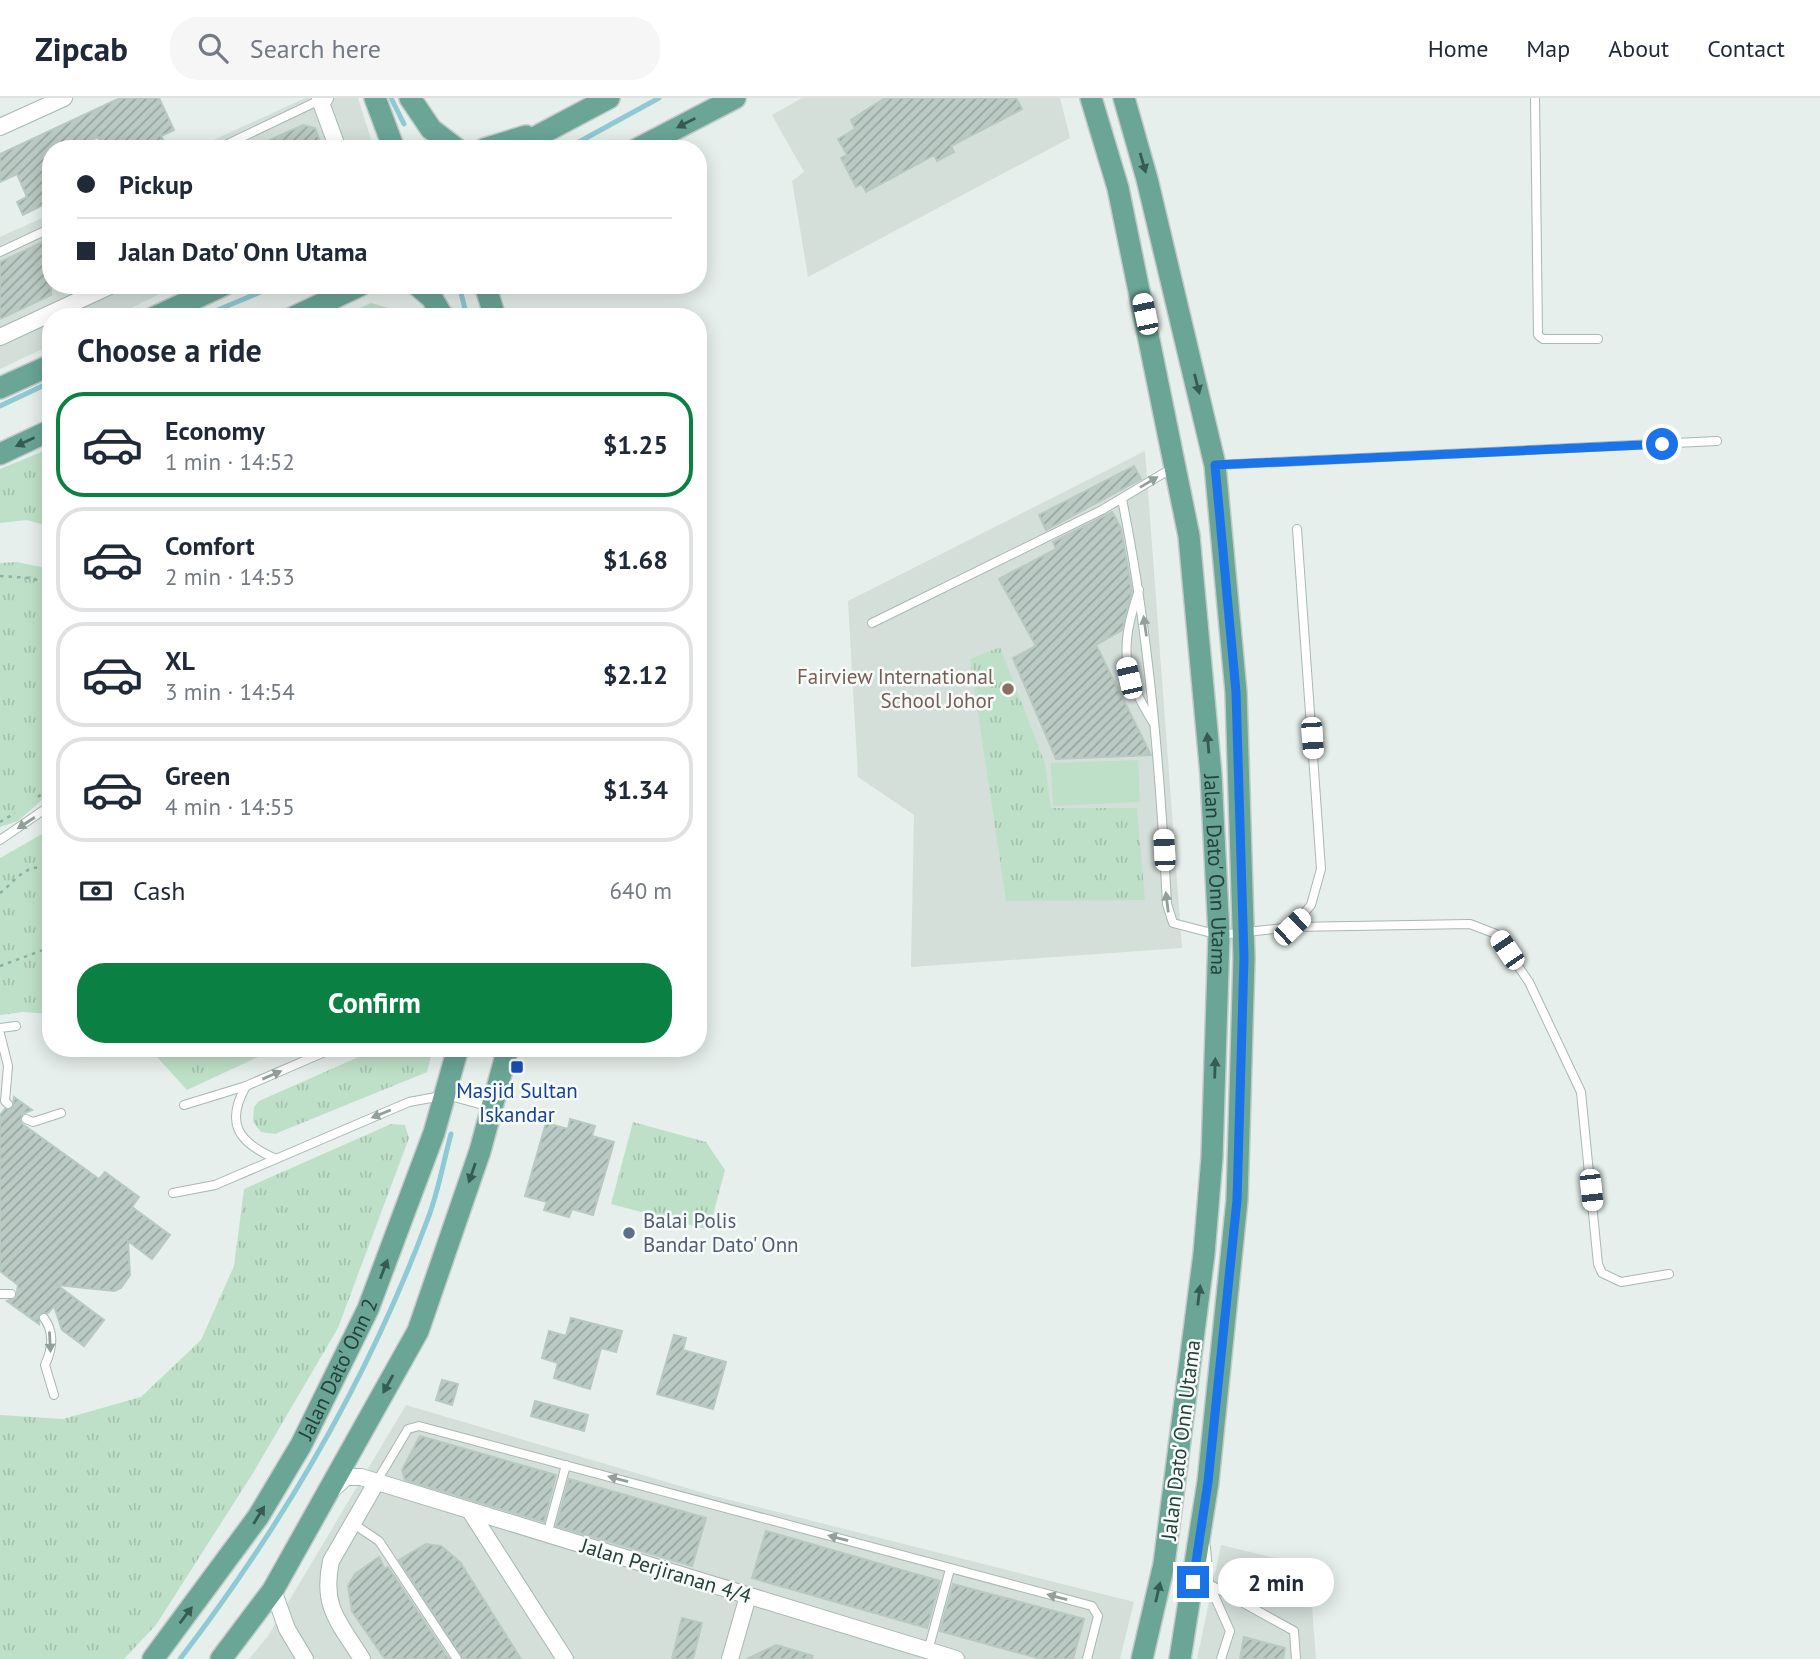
<!DOCTYPE html>
<html lang="en">
<head>
<meta charset="utf-8">
<style>
  body { margin:0; font-family:"PT Sans",sans-serif; background:#f6f6f7; color:#1f2937; height:100vh; display:flex; flex-direction:column; font-size:26px; white-space:nowrap }
  * { box-sizing:border-box; margin:0 }
  p { font-size:23px; color:#747a83 }
  .icon { flex:none; width:38px; height:38px; fill:none; stroke:currentColor; stroke-width:2; stroke-linecap:round; stroke-linejoin:round }
  .map { position:relative; flex:1; overflow:hidden }
  .details { position:absolute; left:42px; top:210px; width:665px; height:749px; display:flex; flex-direction:column; background:#fff; border-radius:28px; box-shadow:0 4px 18px #0003 }
  .details>* { flex:none }
  .guide { position:absolute; left:42px; top:42px; width:665px; height:154px; border-radius:28px; box-shadow:0 4px 18px #0003; display:grid; align-content:center; height:154px; padding:0 35px; background:#fff }
  .end { position:absolute; width:32px; height:32px; margin:-16px; border:9px solid #1a73e8; background:#fff; box-shadow:0 0 0 4px #fff }
  .from { border-radius:50% }
  .bubble { position:absolute; height:49px; border-radius:24px; background:#fff; box-shadow:0 4px 18px #0003; font-size:23px; font-weight:700; line-height:49px; text-align:center }
  .car { position:absolute; width:21px; height:42px; margin:-21px -10px; border-radius:9px; box-shadow:0 0 5px 2px #0007; background:linear-gradient(#fff 24%,#345 0 40%,#fff 0 76%,#345 0 86%,#fff 0) }
  .guide b { display:flex; align-items:center; gap:24px; height:66px; font-size:26px }
  .guide b+b { border-top:2px solid #e0e1e3 }
  .guide i { width:18px; height:18px; background:#1f2937 }
  ul { padding:0; list-style:none }
  li { display:flex; align-items:center; gap:21px; height:105px; margin:0 14px 10px; padding:0 21px; border:4px solid #e0e1e3; border-radius:28px }
  li div { flex:1 }
  li b { display:block; font-size:26px }
  li em { font-style:normal; font-weight:700 }
  li.current { border-color:#0b8043 }
  li>.icon { width:63px; height:63px; stroke-width:1.5 }
  h2 { padding:0 35px; font-size:32px; line-height:84px }
  .pay { display:flex; align-items:center; gap:18px; height:77px; padding:0 35px; font-size:26px }
  .pay p { margin-inline-start:auto }
  .action { display:flex; gap:14px; margin-top:auto; padding:14px 35px }
  .action a { flex:1; height:80px; border-radius:28px; background:#0b8043; color:#fff; font-size:28px; font-weight:700; line-height:80px; text-align:center }
  header { display:flex; align-items:center; gap:42px; box-sizing:border-box; height:98px; padding:0 35px; background:#fff; border-bottom:2px solid #e0e1e3 }
  header strong { font-size:33px }
  nav { display:flex; gap:38px; margin-inline-start:auto; font-size:24px }
  .search { width:490px; height:63px; background:#f6f6f7; display:flex; align-items:center; gap:18px; box-sizing:border-box; padding:0 24px; border-radius:28px; color:#747a83; font-size:26px }
  .map>svg:first-child { display:block }
</style>
</head>
<body>
<header>
<strong>Zipcab</strong>
<div class="search"><svg class="icon" aria-label="search" viewBox="0 0 24 24"><circle cx="10" cy="10" r="6"/><path d="M15 15l6 6"/></svg>Search here</div>
<nav><a>Home</a><a>Map</a><a>About</a><a>Contact</a></nav>
</header>
<div class="map">
<svg width="1820" height="1561" viewBox="0 0 1820 1561">
  <defs>
    <pattern id="grass-tufts" width="24" height="20" patternUnits="userSpaceOnUse" patternTransform="scale(1.75)"><rect width="24" height="20" fill="#bfe0c8"/><path d="M3 7l-1-3M5 7V3M7 7l1-3M15 17l-1-3M17 17v-4M19 17l1-3" fill="none" stroke="#a4c1ad"/></pattern>
    <pattern id="building-hatch" width="6" height="6" patternUnits="userSpaceOnUse" patternTransform="scale(1.75)"><rect width="6" height="6" fill="#bbcac4"/><path d="M-1 1l2-2M0 6l6-6M5 7l2-2" fill="none" stroke="#98a6a0"/></pattern>
  </defs>
  <rect width="100%" height="100%" fill="#e6efeb"/>
  <g fill="#d4dfda">
    <path d="M 305,0 L 358,0 L 374,51 L 194,51 Z"/>
    <path d="M 802,0 L 1060,0 L 1070,40 L 808,179 L 792,83 L 804,74 L 772,17 Z"/>
    <path d="M 51,116 L 51,187 L 179,187 L 112,219 L 51,219 L 51,247 L 0,271 L 0,139 Z"/>
    <path d="M 1145,353 L 1182,850 L 911,869 L 914,717 L 858,679 L 848,503 Z"/>
    <path d="M 406,1307 L 714,1398 L 1134,1504 L 1120,1561 L 249,1561 L 268,1538 Z"/>
    <path d="M 1221,1447 L 1309,1468 L 1316,1561 L 1197,1561 Z"/>
  </g>
  <g fill="url(#grass-tufts)">
    <path d="M 371,205 L 399,213 L 403,219 L 342,219 Z"/>
    <path d="M 51,350 L 51,429 L 27,422 L 0,425 L 0,371 Z"/>
    <path d="M 17,464 L 51,471 L 51,694 L 18,723 L 0,729 L 0,465 Z"/>
    <path d="M 1000,549 L 1045,665 L 1051,710 L 1137,710 L 1145,802 L 1006,803 L 970,561 Z"/>
    <path d="M 51,731 L 51,916 L 23,914 L 0,917 L 0,760 Z"/>
    <path d="M 144,950 L 277,950 L 187,992 L 157,959 Z"/>
    <path d="M 379,950 L 433,950 L 427,974 L 275,1036 L 261,1034 L 253,1024 L 254,1009 L 259,1003 Z"/>
    <path d="M 633,1024 L 706,1044 L 725,1072 L 709,1132 L 611,1106 Z"/>
    <path d="M 391,1026 L 405,1027 L 409,1040 L 338,1230 L 253,1375 L 156,1527 L 124,1561 L 0,1561 L 0,1317 L 63,1321 L 141,1299 L 201,1242 L 234,1168 L 244,1091 Z"/>
  </g>
  <path fill="#bfe0c8" d="M 1138,662 L 1140,704 L 1053,708 L 1051,665 Z"/>
  <g fill="none" stroke-linecap="round" stroke-linejoin="round">
    <g stroke="#8ec9d4" stroke-width="5">
      <path d="M 391,0 L 404,26"/>
      <path d="M 566,51 L 659,0"/>
      <path d="M 459,187 L 467,219"/>
      <path d="M 201,219 L 277,187"/>
      <path d="M 0,308 L 51,284"/>
      <path d="M 180,1561 C 282,1428 368,1281 427,1123 C 438,1096 443,1065 451,1036"/>
    </g>
  </g>
  <g fill="url(#building-hatch)" stroke="#b8c9c2" stroke-width="2">
    <path d="M 120,0 L 159,0 L 174,32 L 161,38 L 166,47 L 158,51 L 104,51 L 98,39 L 72,51 L 51,51 L 51,103 L 23,117 L 17,104 L 27,99 L 17,76 L 0,84 L 0,56 Z"/>
    <path d="M 885,0 L 1016,0 L 1022,11 L 951,48 L 954,54 L 937,63 L 934,57 L 866,94 L 862,86 L 856,89 L 841,60 L 847,57 L 838,41 L 855,31 L 851,22 Z"/>
    <path d="M 303,27 L 315,30 L 323,51 L 250,51 Z"/>
    <path d="M 51,140 L 51,197 L 0,221 L 0,164 Z"/>
    <path d="M 1134,368 L 1141,381 L 1046,432 L 1039,417 Z"/>
    <path d="M 1112,414 L 1121,430 L 1132,494 L 1122,532 L 1096,547 L 1151,657 L 1056,661 L 1013,560 L 1036,548 L 999,481 L 1056,451 L 1053,444 Z"/>
    <path d="M 14,999 L 32,1012 L 22,1016 L 21,1025 L 99,1081 L 105,1074 L 139,1099 L 132,1109 L 170,1137 L 152,1161 L 128,1143 L 130,1177 L 121,1190 L 114,1193 L 57,1187 L 104,1222 L 84,1248 L 62,1232 L 54,1208 L 48,1215 L 39,1216 L 39,1226 L 7,1203 L 16,1200 L 18,1187 L 0,1173 L 0,1017 L 5,1011 L 13,1010 Z"/>
    <path d="M 570,1021 L 595,1028 L 592,1038 L 614,1044 L 593,1117 L 572,1111 L 569,1119 L 544,1112 L 547,1104 L 525,1098 L 546,1025 L 568,1031 Z"/>
    <path d="M 571,1220 L 622,1233 L 616,1254 L 601,1250 L 590,1291 L 554,1280 L 558,1265 L 542,1260 L 549,1233 L 566,1238 Z"/>
    <path d="M 674,1237 L 686,1240 L 683,1252 L 726,1264 L 713,1311 L 657,1296 Z"/>
    <path d="M 442,1282 L 458,1286 L 452,1307 L 436,1302 Z"/>
    <path d="M 535,1303 L 588,1317 L 584,1333 L 531,1318 Z"/>
    <path d="M 420,1338 L 556,1377 L 544,1424 L 405,1382 L 402,1372 Z"/>
    <path d="M 569,1381 L 706,1420 L 692,1468 L 556,1428 Z"/>
    <path d="M 766,1433 L 940,1483 L 927,1530 L 752,1480 Z"/>
    <path d="M 426,1446 L 441,1448 L 460,1464 L 521,1561 L 463,1561 L 399,1462 Z"/>
    <path d="M 379,1459 L 385,1471 L 388,1469 L 449,1561 L 385,1561 L 352,1513 L 348,1488 L 355,1476 Z"/>
    <path d="M 953,1486 L 1084,1521 L 1073,1561 L 1041,1561 L 940,1533 Z"/>
    <path d="M 682,1520 L 702,1525 L 693,1561 L 672,1561 Z"/>
    <path d="M 1244,1539 L 1285,1550 L 1283,1561 L 1240,1561 Z"/>
    <path d="M 776,1547 L 813,1558 L 812,1561 L 747,1561 Z"/>
  </g>
  <g fill="none" stroke-linecap="round" stroke-linejoin="round">
    <defs>
      <g id="lane">
        <path d="M 1535,0 L 1538,237 L 1543,241 L 1598,241"/>
        <path d="M 217,51 L 320,2"/>
        <path d="M 0,154 L 51,130"/>
        <path d="M 1215,367 L 1717,343"/>
        <path d="M 1122,401 C 1149,535 1160,669 1167,806 L 1173,825 L 1219,837 L 1292,829 L 1470,826 L 1496,836 L 1529,884 L 1581,994 L 1598,1166 L 1602,1175 L 1621,1184 L 1669,1176"/>
        <path d="M 1139,492 C 1120,549 1121,573 1153,624"/>
        <path d="M 872,525 L 1102,412 L 1174,369"/>
        <path d="M 0,742 L 51,707"/>
        <path d="M 1292,829 L 1311,807 L 1321,771 L 1297,431"/>
        <path d="M 0,930 L 16,928"/>
        <path d="M 0,936 L 8,968 L 5,1003 L 8,1006"/>
        <path d="M 246,988 C 225,1025 238,1044 274,1060"/>
        <path d="M 184,1007 L 246,988 L 334,950"/>
        <path d="M 26,1021 L 33,1024 L 61,1015"/>
        <path d="M 173,1095 L 215,1087 L 409,1004 L 447,997 L 490,1009"/>
        <path d="M 0,1196 L 11,1196"/>
        <path d="M 44,1220 C 55,1235 52,1252 45,1267 L 54,1297"/>
        <path d="M 377,1383 L 408,1331 L 419,1328 L 1092,1508 L 1098,1518 L 1087,1561"/>
        <path d="M 352,1425 L 379,1443 L 457,1561"/>
        <path d="M 547,1437 L 566,1367"/>
        <path d="M 1206,1449 L 1209,1486 L 1230,1533 L 1221,1561"/>
        <path d="M 1209,1486 L 1294,1533 L 1296,1561"/>
        <path d="M 928,1553 L 950,1471"/>
      </g>
      <g id="street">
        <path d="M 325,0 L 320,2 L 338,51"/>
        <path d="M 0,29 L 64,0"/>
        <path d="M 0,239 L 112,187"/>
        <path d="M 333,1391 L 346,1379 L 361,1379 L 956,1561"/>
        <path d="M 470,1413 L 565,1561"/>
        <path d="M 273,1492 L 287,1531 L 305,1561"/>
        <path d="M 362,1561 C 339,1524 321,1509 331,1463 L 376,1385"/>
        <path d="M 730,1561 L 748,1498"/>
      </g>
      <g id="primary">
        <path d="M 375,0 L 394,51"/>
        <path d="M 410,0 L 431,31 L 457,51"/>
        <path id="s1" d="M 1091,0 L 1118,90 L 1189,438 L 1211,677 L 1219,837 L 1212,1059 L 1204,1156 L 1164,1466 L 1142,1561"/>
        <path d="M 1124,0 L 1147,81 L 1215,367 L 1236,594 L 1244,860 L 1237,1102 L 1208,1384 L 1180,1561"/>
        <path d="M 484,51 L 526,38"/>
        <path d="M 513,51 L 609,0"/>
        <path d="M 637,51 L 735,0"/>
        <path d="M 417,187 L 432,200 L 443,219"/>
        <path d="M 485,187 L 495,219"/>
        <path d="M 155,219 L 224,187"/>
        <path d="M 294,219 L 361,187"/>
        <path d="M 0,290 L 51,267"/>
        <path d="M 0,356 L 51,332"/>
        <path id="s2" d="M 153,1561 L 258,1419 L 301,1347 L 368,1211 L 434,1035 L 458,950"/>
        <path d="M 221,1561 L 273,1492 L 418,1233 L 480,1053 L 508,950"/>
      </g>
    </defs>
    <use href="#lane" stroke="#a8b8b2" stroke-width="10"/>
    <use href="#street" stroke="#a8b8b2" stroke-width="18"/>
    <use href="#primary" stroke="#c2cac8" stroke-width="24"/>
    <g stroke="#86b3a5" stroke-width="2.5" stroke-dasharray="3.5 5" stroke-linecap="butt">
      <path d="M 0,478 L 30,480 L 51,486"/>
      <path d="M 38,699 L 51,688"/>
      <path d="M 0,724 L 15,715"/>
      <path d="M 0,795 C 16,783 27,762 51,772"/>
      <path d="M 0,868 L 51,849"/>
      <path d="M 217,950 L 266,954 L 272,950"/>
    </g>
    <use href="#lane" stroke="#fff" stroke-width="8"/>
    <use href="#street" stroke="#fff" stroke-width="16"/>
    <use href="#primary" stroke="#6aa596" stroke-width="21"/>
  </g>
  <defs><path id="oneway-solid" d="M-6-.8H1V-3.2L6.5 0L1 3.2V.8H-6Z" transform="scale(1.75)"/></defs>
  <g fill="#365b51">
    <use href="#oneway-solid" transform="translate(686 25) rotate(153)"/>
    <use href="#oneway-solid" transform="translate(1143 65) rotate(74)"/>
    <use href="#oneway-solid" transform="translate(1197 286) rotate(76)"/>
    <use href="#oneway-solid" transform="translate(25 344) rotate(155)"/>
    <use href="#oneway-solid" transform="translate(1208 645) rotate(-95)"/>
    <use href="#oneway-solid" transform="translate(1215 970) rotate(-88)"/>
    <use href="#oneway-solid" transform="translate(472 1075) rotate(109)"/>
    <use href="#oneway-solid" transform="translate(384 1171) rotate(-69)"/>
    <use href="#oneway-solid" transform="translate(1199 1197) rotate(-83)"/>
    <use href="#oneway-solid" transform="translate(388 1286) rotate(119)"/>
    <use href="#oneway-solid" transform="translate(259 1417) rotate(-58)"/>
    <use href="#oneway-solid" transform="translate(1158 1494) rotate(-77)"/>
    <use href="#oneway-solid" transform="translate(186 1517) rotate(-53)"/>
  </g>
  <g fill="#92a09c">
    <use href="#oneway-solid" transform="translate(1149 384) rotate(-31)"/>
    <use href="#oneway-solid" transform="translate(1145 528) rotate(-98)"/>
    <use href="#oneway-solid" transform="translate(26 725) rotate(147)"/>
    <use href="#oneway-solid" transform="translate(1167 804) rotate(-97)"/>
    <use href="#oneway-solid" transform="translate(272 977) rotate(-23)"/>
    <use href="#oneway-solid" transform="translate(381 1016) rotate(158)"/>
    <use href="#oneway-solid" transform="translate(50 1244) rotate(87)"/>
    <use href="#oneway-solid" transform="translate(618 1381) rotate(-165)"/>
    <use href="#oneway-solid" transform="translate(838 1440) rotate(-165)"/>
    <use href="#oneway-solid" transform="translate(1057 1499) rotate(-165)"/>
  </g>
  <g fill="none" stroke-linecap="round" stroke-linejoin="round">
    <path stroke="#1a73e8" stroke-width="9" d="M 1193,1484 L 1208,1384 L 1237,1102 L 1244,860 L 1236,594 L 1215,367 L 1662,346"/>
  </g>
  <circle fill="#8d6e63" stroke="#f7fbf9" stroke-width="2.5" cx="1008" cy="591" r="7"/>
  <rect fill="#1a4fb4" stroke="#f7fbf9" stroke-width="2.5" x="510" y="962" width="14" height="14" rx="3.5"/>
  <circle fill="#5c6f8a" stroke="#f7fbf9" stroke-width="2.5" cx="629" cy="1135" r="7"/>
  <g text-anchor="middle" stroke-width="5" stroke-linejoin="round" paint-order="stroke">
    <g font-size="21" fill="#785e54" stroke="#f7fbf9" text-anchor="end">
      <text x="994" y="586">Fairview International<tspan x="994" dy="24">School Johor</tspan></text>
    </g>
    <g font-size="21" fill="#24423a" stroke="#f7fbf9">
      <text dy="7" stroke="none"><textPath href="#s1" startOffset="789">Jalan Dato' Onn Utama</textPath></text>
      <text dy="7" stroke="none"><textPath href="#s2" startOffset="345">Jalan Dato' Onn 2</textPath></text>
      <text transform="translate(1181 1342) rotate(-83)" y="7">Jalan Dato' Onn Utama</text>
      <text transform="translate(666 1473) rotate(17)" y="7">Jalan Perjiranan 4/4</text>
    </g>
    <g font-size="21" fill="#164399" stroke="#f7fbf9">
      <text x="517" y="1000">Masjid Sultan<tspan x="517" dy="24">Iskandar</tspan></text>
    </g>
    <g font-size="21" fill="#4e5e75" stroke="#f7fbf9" text-anchor="start">
      <text x="643" y="1130">Balai Polis<tspan x="643" dy="24">Bandar Dato' Onn</tspan></text>
    </g>
  </g>
</svg>
<i class="end from" style="left:1662px;top:346px"></i>
<i class="end" style="left:1193px;top:1484px"></i>
<div class="bubble" style="left:1218px;top:1460px;width:116px">2 min</div>
<i class="car" style="left:1145px;top:216px;rotate:348deg"></i>
<i class="car" style="left:1129px;top:580px;rotate:347deg"></i>
<i class="car" style="left:1312px;top:640px;rotate:176deg"></i>
<i class="car" style="left:1164px;top:752px;rotate:357deg"></i>
<i class="car" style="left:1292px;top:829px;rotate:46deg"></i>
<i class="car" style="left:1507px;top:852px;rotate:326deg"></i>
<i class="car" style="left:1591px;top:1092px;rotate:174deg"></i>
<div class="guide">
<b><i class="from"></i>Pickup</b>
<b><i></i>Jalan Dato' Onn Utama</b>
</div>
<section class="details">
<h2>Choose a ride</h2>
<ul>
<li class="current"><svg class="icon" aria-label="car" viewBox="0 0 24 24"><path d="M5 17H2v-5l4-1 3-4h7l3 4 3 1v5h-3M9 17h6M6 11h13"/><circle cx="7" cy="17" r="2"/><circle cx="17" cy="17" r="2"/></svg><div><b>Economy</b><p>1 min · 14:52</p></div><em>$1.25</em></li>
<li><svg class="icon" aria-label="car" viewBox="0 0 24 24"><path d="M5 17H2v-5l4-1 3-4h7l3 4 3 1v5h-3M9 17h6M6 11h13"/><circle cx="7" cy="17" r="2"/><circle cx="17" cy="17" r="2"/></svg><div><b>Comfort</b><p>2 min · 14:53</p></div><em>$1.68</em></li>
<li><svg class="icon" aria-label="car" viewBox="0 0 24 24"><path d="M5 17H2v-5l4-1 3-4h7l3 4 3 1v5h-3M9 17h6M6 11h13"/><circle cx="7" cy="17" r="2"/><circle cx="17" cy="17" r="2"/></svg><div><b>XL</b><p>3 min · 14:54</p></div><em>$2.12</em></li>
<li><svg class="icon" aria-label="car" viewBox="0 0 24 24"><path d="M5 17H2v-5l4-1 3-4h7l3 4 3 1v5h-3M9 17h6M6 11h13"/><circle cx="7" cy="17" r="2"/><circle cx="17" cy="17" r="2"/></svg><div><b>Green</b><p>4 min · 14:55</p></div><em>$1.34</em></li>
</ul>
<div class="pay"><svg class="icon" aria-label="cash" viewBox="0 0 24 24"><path d="M3 7h18v10H3z"/><circle cx="12" cy="12" r="2"/></svg>Cash<p>640 m</p></div>
<div class="action"><a>Confirm</a></div>
</section>
</div>
</body>
</html>
